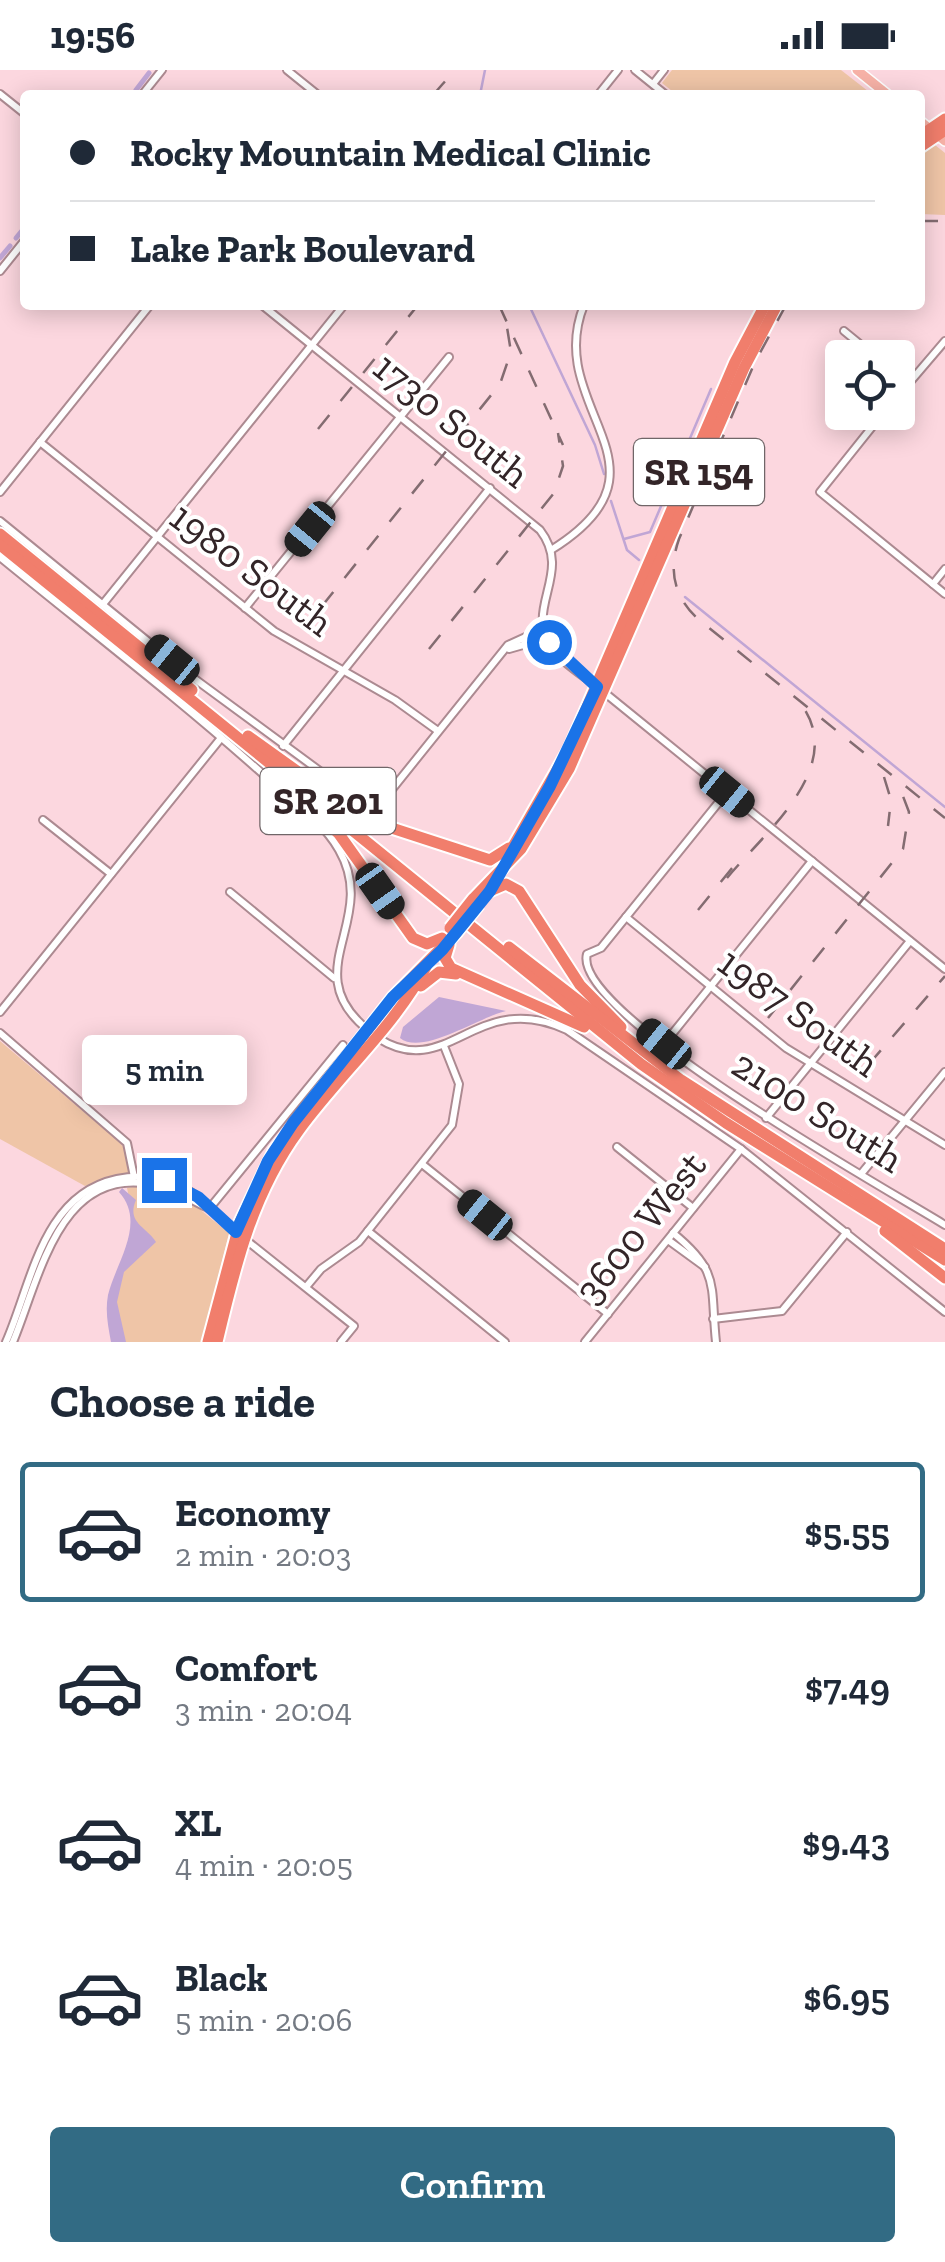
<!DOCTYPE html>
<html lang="en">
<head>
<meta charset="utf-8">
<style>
  body { margin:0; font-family:"Zilla Slab",serif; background:#f2f2f3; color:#1f2937; height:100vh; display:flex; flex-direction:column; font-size:38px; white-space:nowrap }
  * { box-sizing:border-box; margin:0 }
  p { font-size:32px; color:#747a83 }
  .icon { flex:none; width:55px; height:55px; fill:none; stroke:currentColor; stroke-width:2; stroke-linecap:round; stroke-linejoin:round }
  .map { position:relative; height:1272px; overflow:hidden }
  .details { display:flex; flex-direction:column; background:#fff; flex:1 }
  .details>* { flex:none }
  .banner { position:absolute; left:20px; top:20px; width:905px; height:220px; border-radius:10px; box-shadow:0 5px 25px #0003; display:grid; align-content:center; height:220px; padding:0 50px; background:#fff }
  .controls { position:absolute; left:825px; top:270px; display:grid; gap:20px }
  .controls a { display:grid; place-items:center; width:90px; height:90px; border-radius:10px; background:#fff; box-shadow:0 5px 25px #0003; font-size:50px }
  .end { position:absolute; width:45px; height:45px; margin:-22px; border:12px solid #1a73e8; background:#fff; box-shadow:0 0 0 5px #fff }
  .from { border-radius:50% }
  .bubble { position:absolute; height:70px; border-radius:10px; background:#fff; box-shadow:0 5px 25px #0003; font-size:32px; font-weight:600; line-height:70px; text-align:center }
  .car { position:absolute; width:30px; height:60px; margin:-30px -15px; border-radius:12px; box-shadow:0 0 8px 2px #0007; background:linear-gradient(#222 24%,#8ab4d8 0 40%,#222 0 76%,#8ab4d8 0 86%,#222 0) }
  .banner b { display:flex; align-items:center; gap:35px; height:95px; font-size:38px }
  .banner b+b { border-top:2px solid #e0e1e3 }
  .banner i { width:25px; height:25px; background:#1f2937 }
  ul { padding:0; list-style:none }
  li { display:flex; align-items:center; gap:30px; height:140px; margin:0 20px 15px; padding:0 30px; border:5px solid transparent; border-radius:10px }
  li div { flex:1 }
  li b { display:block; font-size:38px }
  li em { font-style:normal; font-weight:600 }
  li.selected { border-color:#326b84 }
  li>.icon { width:90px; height:90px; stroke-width:1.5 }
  h2 { padding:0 50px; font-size:45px; line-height:120px }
  .cta { display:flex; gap:20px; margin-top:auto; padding:20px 50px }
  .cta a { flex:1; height:115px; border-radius:10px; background:#326b84; color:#fff; font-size:40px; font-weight:600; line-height:115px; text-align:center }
  .status { display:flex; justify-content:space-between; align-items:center; height:70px; padding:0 50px; background:#fff; direction:ltr }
  .status svg { height:28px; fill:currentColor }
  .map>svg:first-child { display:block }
</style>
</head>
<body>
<div class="status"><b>19:56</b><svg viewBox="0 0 49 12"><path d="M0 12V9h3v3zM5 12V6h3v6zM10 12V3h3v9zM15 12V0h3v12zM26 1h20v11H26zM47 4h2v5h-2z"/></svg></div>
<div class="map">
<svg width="945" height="1272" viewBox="0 0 945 1272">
  <rect width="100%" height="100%" fill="#fcd7df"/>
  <g fill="#efc5a7">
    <path d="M 672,0 L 841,0 L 873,25 L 677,25 L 662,13 Z"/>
    <path d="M 920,63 L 945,83 L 945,145 L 920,144 Z"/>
    <path d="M 0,971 L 117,1070 L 128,1082 L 131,1104 L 85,1116 L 0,1069 Z"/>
    <path d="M 138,1116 L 192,1133 L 229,1163 L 202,1272 L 114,1272 L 112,1234 L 135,1157 L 127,1118 Z"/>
  </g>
  <g fill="#c0a6d5">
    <path d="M 439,927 L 506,941 C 477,948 422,986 400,968 L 403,957 Z"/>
    <path d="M 122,1118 L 136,1130 C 126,1153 147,1157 156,1172 L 124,1202 L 117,1232 L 126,1272 L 111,1272 C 108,1256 105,1241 108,1225 C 116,1192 147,1153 119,1122 Z"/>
  </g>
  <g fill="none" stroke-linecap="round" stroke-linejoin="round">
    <g stroke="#c0a6d5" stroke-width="2.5">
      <path d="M 480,25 L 485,0"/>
      <path d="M 529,235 L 595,375 L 604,404"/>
      <path d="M 611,431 L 627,480 L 639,490"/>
      <path d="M 624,469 L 650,462 L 711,319"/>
      <path d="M 685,527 L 945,737"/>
    </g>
    <g stroke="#c0a6d5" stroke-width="5">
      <path d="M 136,20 L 149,3"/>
      <path d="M 16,168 L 25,157"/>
      <path d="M 0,188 L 10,176"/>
    </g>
    <defs>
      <g id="minor">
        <path d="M 287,0 L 318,25"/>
        <path d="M 635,0 L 666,25"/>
        <path d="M 653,14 L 664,0"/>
        <path d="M 0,24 L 25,44"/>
        <path d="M 142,25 L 162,0"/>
        <path d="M 598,25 L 618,0"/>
        <path d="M 0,201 L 25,170"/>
        <path d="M 262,235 L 540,460 C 574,504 522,539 553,579 C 563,593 581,604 595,615"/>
        <path d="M 844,261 L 877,288"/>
        <path d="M 898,304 L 908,313"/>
        <path d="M 898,326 L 945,271"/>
        <path d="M 884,342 L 820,422 L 945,524"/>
        <path d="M 40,372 L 274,561 L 395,630 L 438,661"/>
        <path d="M 0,422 L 150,235"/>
        <path d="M 0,451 L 188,604 L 366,735 L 385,728 L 508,575 L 543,559"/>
        <path d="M 551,480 C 685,397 542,339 584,235"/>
        <path d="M 0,487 C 88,559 179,629 264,705 C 289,728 322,750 339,780 C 380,851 295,901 368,960"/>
        <path d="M 933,514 L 945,499"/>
        <path d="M 103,534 L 344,235"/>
        <path d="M 245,538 L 449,287"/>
        <path d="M 509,579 L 530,573 L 553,582"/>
        <path d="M 605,623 L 945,899"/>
        <path d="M 283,676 L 490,418"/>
        <path d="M 727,722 L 601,878 L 587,884 C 570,943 892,1122 945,1155"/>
        <path d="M 43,750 L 111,804"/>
        <path d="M 230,822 L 334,908"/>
        <path d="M 626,847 L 786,978 L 945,1075"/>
        <path d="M 0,942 L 221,668"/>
        <path d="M 0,963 L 127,1073 L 134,1107"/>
        <path d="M 378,968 C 448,1013 476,917 567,960 L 741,1079 L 945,1242"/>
        <path d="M 664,974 L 812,791"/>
        <path d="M 766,1048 L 910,871"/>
        <path d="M 617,1077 L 693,1138"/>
        <path d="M 422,1094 L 608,1244"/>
        <path d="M 861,1104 L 945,1002"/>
        <path d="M 209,1139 L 343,975"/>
        <path d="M 368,1161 L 505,1272"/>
        <path d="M 673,1163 C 721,1202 710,1216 716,1272"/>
        <path d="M 246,1170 L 354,1256 L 341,1272"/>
        <path d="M 668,1170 L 705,1197"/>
        <path d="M 306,1217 L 321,1199 L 359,1172 L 452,1055 L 459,1014 L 444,976"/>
        <path d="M 713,1249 L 782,1241 L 847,1162"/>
        <path d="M 6,1272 C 32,1213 42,1125 117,1109 C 140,1104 164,1108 184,1118 C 204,1129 219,1147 236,1162"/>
        <path d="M 13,1272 C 41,1204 61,1088 163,1117 C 179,1121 192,1131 206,1137"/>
        <path d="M 585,1272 L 741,1079"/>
      </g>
      <g id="major">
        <path d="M 857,0 L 888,25"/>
        <path d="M 920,51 L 945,71"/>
      </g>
      <g id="highway">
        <path d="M 920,66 L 945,49"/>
        <path d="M 920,77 L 945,60"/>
        <path d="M 0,464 L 192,620"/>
        <path d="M 0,475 L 641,994 L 726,1053 L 945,1190"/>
        <path d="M 248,666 L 364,749 L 490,790 L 509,778"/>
        <path d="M 288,717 L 339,764 L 413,868 L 427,874 L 442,868"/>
        <path d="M 507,787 L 569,679 L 735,292 L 765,235"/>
        <path d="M 490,821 L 506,814 L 519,821 L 580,915 L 621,957"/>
        <path d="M 473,829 L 521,779 L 569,699 L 744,298 L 777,235"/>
        <path d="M 449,875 L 445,888 L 451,898 L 584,957"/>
        <path d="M 509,877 L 681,1010 L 945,1179"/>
        <path d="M 421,916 L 439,902 L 456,904"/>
        <path d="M 885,1161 L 945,1208"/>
        <path d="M 208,1272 L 240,1152 L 274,1081 L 393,927 L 456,863"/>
        <path d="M 217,1272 C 235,1196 252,1124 299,1060 C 339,1005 394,957 426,897"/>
      </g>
    </defs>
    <use href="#minor" stroke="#ac8a91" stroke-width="10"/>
    <use href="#major" stroke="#fff" stroke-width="12"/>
    <use href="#highway" stroke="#fff" stroke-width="15"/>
    <use href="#minor" stroke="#fff" stroke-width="6"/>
    <use href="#major" stroke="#f7b2a7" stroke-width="9"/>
    <use href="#highway" stroke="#f17e6c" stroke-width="11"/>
    <g stroke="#836c71" stroke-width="2.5" stroke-dasharray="18 18" stroke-linecap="butt">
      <path d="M 433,25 L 455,0"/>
      <path d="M 920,151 L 945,151"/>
      <path d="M 499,235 L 563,375"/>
      <path d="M 786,235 L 755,292 L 679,469 C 668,500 674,527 698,549 L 945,748"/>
      <path d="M 318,359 L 418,235"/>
      <path d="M 322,536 L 500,314 L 511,282 L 506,251"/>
      <path d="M 429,579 L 554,423 L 563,396 L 558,363"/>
      <path d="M 884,707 L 891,730 L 888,756"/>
      <path d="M 727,808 C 764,763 845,699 803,637"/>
      <path d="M 698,840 L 733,797"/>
      <path d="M 768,948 L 903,779 L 909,742 L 898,713"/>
      <path d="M 869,994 L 945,906"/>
    </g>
    <defs>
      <g id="highway-bridge">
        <path d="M 450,858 L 473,829"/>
        <path d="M 456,863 L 479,834"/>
      </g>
    </defs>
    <use href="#highway-bridge" stroke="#fff" stroke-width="15" stroke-linecap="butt"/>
    <use href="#highway-bridge" stroke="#f17e6c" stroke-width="11"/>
  </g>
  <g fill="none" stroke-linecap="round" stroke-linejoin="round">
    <path stroke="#1a73e8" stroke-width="12" d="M 164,1110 L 198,1127 L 236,1162 L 268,1091 L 293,1053 L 393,927 L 442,880 L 490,821 L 550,716 L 597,617 L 549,572"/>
  </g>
  <g text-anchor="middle" stroke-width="8" stroke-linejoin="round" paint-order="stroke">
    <g fill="#fff" stroke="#706668" stroke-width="2.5">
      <rect x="634" y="369" width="130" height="66" rx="8"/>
      <rect x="260.5" y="698" width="135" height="66" rx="8"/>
    </g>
    <g font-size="38" font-weight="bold" fill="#332528">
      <text x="699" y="415">SR 154</text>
      <text x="328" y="744">SR 201</text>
    </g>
    <g font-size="40" fill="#332528" stroke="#fff">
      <text transform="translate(452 350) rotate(39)" y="14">1730 South</text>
      <text transform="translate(252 499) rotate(37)" y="14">1980 South</text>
      <text transform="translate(799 942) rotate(36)" y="14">1987 South</text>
      <text transform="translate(818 1041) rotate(32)" y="14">2100 South</text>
      <text transform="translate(640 1157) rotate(-51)" y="14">3600 West</text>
    </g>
  </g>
</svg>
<div class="controls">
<a><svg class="icon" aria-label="locate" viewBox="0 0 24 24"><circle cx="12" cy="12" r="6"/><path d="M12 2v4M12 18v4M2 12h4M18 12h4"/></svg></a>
</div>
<i class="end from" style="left:549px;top:572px"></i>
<i class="end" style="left:164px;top:1110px"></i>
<div class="bubble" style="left:82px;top:965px;width:165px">5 min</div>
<i class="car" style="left:310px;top:459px;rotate:219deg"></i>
<i class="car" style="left:172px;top:590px;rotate:309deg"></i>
<i class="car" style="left:727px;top:722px;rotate:129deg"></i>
<i class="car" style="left:380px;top:821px;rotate:145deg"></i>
<i class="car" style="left:664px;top:974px;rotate:309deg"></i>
<i class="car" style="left:485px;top:1145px;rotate:309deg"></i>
<div class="banner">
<b><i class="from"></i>Rocky Mountain Medical Clinic</b>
<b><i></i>Lake Park Boulevard</b>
</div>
</div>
<section class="details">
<h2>Choose a ride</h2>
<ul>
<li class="selected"><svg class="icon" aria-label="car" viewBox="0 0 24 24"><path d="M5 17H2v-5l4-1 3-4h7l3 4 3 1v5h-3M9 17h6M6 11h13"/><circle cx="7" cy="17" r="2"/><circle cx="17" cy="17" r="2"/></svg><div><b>Economy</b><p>2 min · 20:03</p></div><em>$5.55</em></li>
<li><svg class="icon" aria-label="car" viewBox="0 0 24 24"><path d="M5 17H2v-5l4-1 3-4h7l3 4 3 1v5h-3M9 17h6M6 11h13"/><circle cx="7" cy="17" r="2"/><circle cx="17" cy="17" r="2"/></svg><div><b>Comfort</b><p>3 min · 20:04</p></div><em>$7.49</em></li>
<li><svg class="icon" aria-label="car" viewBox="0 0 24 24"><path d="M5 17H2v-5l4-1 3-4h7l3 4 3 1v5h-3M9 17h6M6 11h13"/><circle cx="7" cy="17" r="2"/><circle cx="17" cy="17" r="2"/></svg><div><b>XL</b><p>4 min · 20:05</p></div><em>$9.43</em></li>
<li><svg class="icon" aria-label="car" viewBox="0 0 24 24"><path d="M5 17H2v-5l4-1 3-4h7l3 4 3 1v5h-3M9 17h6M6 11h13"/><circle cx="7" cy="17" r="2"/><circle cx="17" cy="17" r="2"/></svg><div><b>Black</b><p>5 min · 20:06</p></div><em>$6.95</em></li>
</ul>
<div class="cta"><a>Confirm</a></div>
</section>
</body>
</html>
